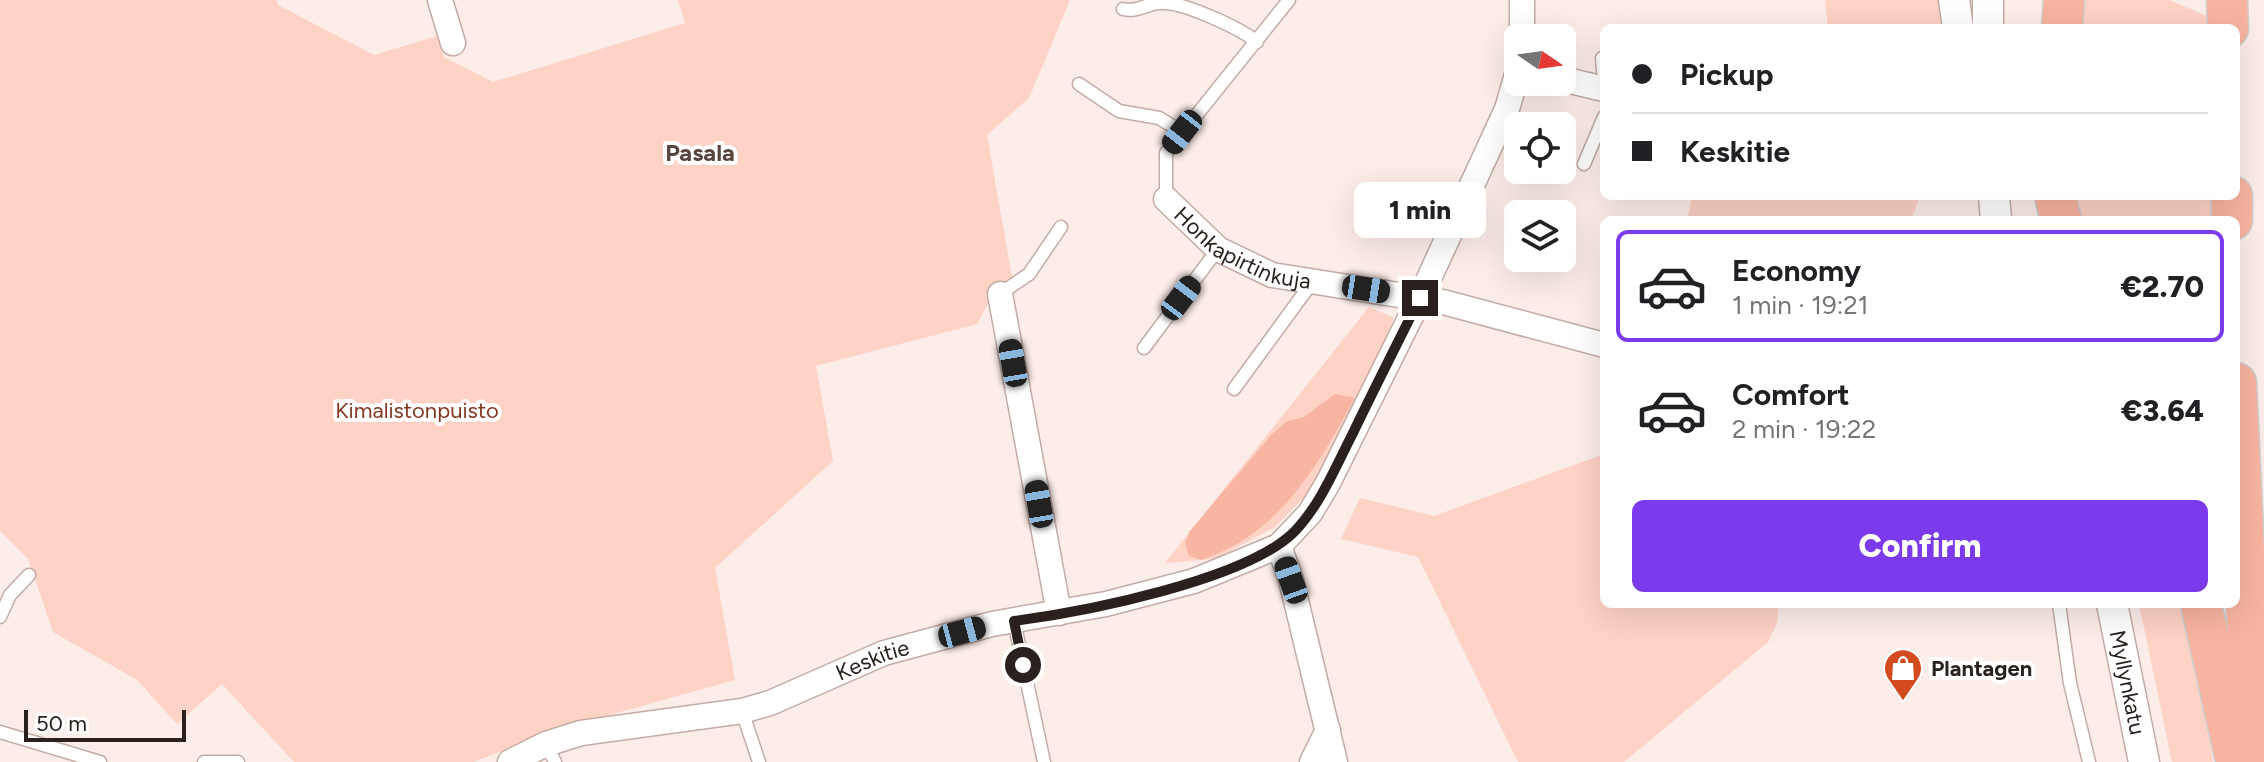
<!DOCTYPE html>
<html lang="en">
<head>
<meta charset="utf-8">
<style>
  body { margin:0; font-family:Figtree,sans-serif; background:#f2f2f2; color:#202124; height:100vh; display:flex; flex-direction:column; font-size:30px; white-space:nowrap }
  * { box-sizing:border-box; margin:0 }
  p { font-size:26px; color:#757577 }
  .icon { flex:none; width:44px; height:44px; fill:none; stroke:currentColor; stroke-width:2; stroke-linecap:round; stroke-linejoin:round }
  .map { position:relative; flex:1; overflow:hidden }
  .drawer { position:absolute; left:1600px; top:216px; width:640px; height:392px; display:flex; flex-direction:column; background:#fff; border-radius:12px; box-shadow:0 8px 32px #0002 }
  .drawer>* { flex:none }
  .top-card { position:absolute; left:1600px; top:24px; width:640px; height:176px; border-radius:12px; box-shadow:0 8px 32px #0002; display:grid; align-content:center; height:176px; padding:0 32px; background:#fff }
  .needle { width:52px; rotate:103deg }
  .fabs { position:absolute; left:1504px; top:24px; display:grid; gap:16px }
  .fabs a { display:grid; place-items:center; width:72px; height:72px; border-radius:12px; background:#fff; box-shadow:0 8px 32px #0002; font-size:40px }
  .scale { position:absolute; left:24px; bottom:20px; width:162px; box-sizing:border-box; padding-left:8px; border:4px solid #2a211e; border-top:0; font-size:22px; line-height:28px; white-space:nowrap; color:#2a211e; -webkit-text-stroke:6px #fff; paint-order:stroke }
  .end { position:absolute; width:36px; height:36px; margin:-18px; border:10px solid #2a211e; background:#fff; box-shadow:0 0 0 4px #fff }
  .from { border-radius:50% }
  .bubble { position:absolute; height:56px; border-radius:12px; background:#fff; box-shadow:0 8px 32px #0002; font-size:26px; font-weight:800; line-height:56px; text-align:center }
  .car { position:absolute; width:24px; height:48px; margin:-24px -12px; border-radius:10px; box-shadow:0 0 6px 2px #0007; background:linear-gradient(#222 24%,#8ab4d8 0 40%,#222 0 76%,#8ab4d8 0 86%,#222 0) }
  .top-card b { display:flex; align-items:center; gap:28px; height:76px; font-size:30px }
  .top-card b+b { border-top:2px solid #e0e0e0 }
  .top-card i { width:20px; height:20px; background:#202124 }
  ul { padding:14px 0 0; list-style:none }
  li { display:flex; align-items:center; gap:24px; height:112px; margin:0 16px 12px; padding:0 16px; border:4px solid transparent; border-radius:12px }
  li div { flex:1 }
  li b { display:block; font-size:30px }
  li em { font-style:normal; font-weight:800 }
  li.on { border-color:#7c3aed }
  li>.icon { width:72px; height:72px; stroke-width:1.5 }
  .primary-button { display:flex; gap:16px; margin-top:auto; padding:16px 32px }
  .primary-button a { flex:1; height:92px; border-radius:12px; background:#7c3aed; color:#fff; font-size:32px; font-weight:800; line-height:92px; text-align:center }
  .map>svg:first-child { display:block }
</style>
</head>
<body>
<div class="map">
<svg width="2264" height="762" viewBox="0 0 2264 762">
  <rect width="100%" height="100%" fill="#fcede9"/>
  <g fill="#fed2c5">
    <path d="M 0,0 L 276,0 L 278,5 L 374,55 L 437,36 L 444,57 L 493,82 L 685,23 L 678,0 L 1070,0 L 1029,98 L 987,135 L 1013,283 L 998,285 L 977,324 L 816,366 L 833,461 L 715,568 L 735,680 L 577,724 L 473,762 L 294,762 L 222,684 L 177,724 L 136,679 L 53,632 L 28,559 L 0,531 Z"/>
    <path d="M 1825,0 L 1945,0 L 1947,28 L 1828,28 Z"/>
    <path d="M 2082,0 L 2169,0 L 2207,16 L 2207,28 L 2080,28 Z"/>
    <path d="M 1692,196 L 1920,196 L 1911,220 L 1687,220 Z"/>
    <path d="M 2070,196 L 2213,196 L 2213,220 L 2077,220 Z"/>
    <path d="M 1369,307 L 1394,318 L 1360,397 L 1314,487 L 1275,527 L 1215,559 L 1165,563 Z"/>
    <path d="M 1604,454 L 1604,604 L 1779,604 L 1777,623 L 1768,642 L 1624,762 L 1518,762 L 1418,557 L 1341,539 L 1360,498 L 1434,516 Z"/>
    <path d="M 2139,604 L 2186,604 L 2213,762 L 2172,762 Z"/>
  </g>
  <path fill="#f8b6a2" d="M 1335,394 L 1355,398 C 1318,465 1279,535 1201,560 L 1189,556 L 1185,544 L 1189,532 L 1272,434 L 1287,421 L 1304,417 Z"/>
  <g fill="none" stroke-linecap="round" stroke-linejoin="round">
    <defs>
      <g id="service">
        <path d="M 1123,9 C 1139,13 1150,1 1165,3 C 1187,4 1240,28 1257,42"/>
        <path d="M 1602,58 L 1604,81"/>
        <path d="M 1079,84 L 1119,111 L 1159,118 L 1182,132"/>
        <path d="M 1584,164 L 1604,117"/>
        <path d="M 1166,199 L 1166,153 L 1289,0"/>
        <path d="M 1000,294 L 1029,274 L 1061,227"/>
        <path d="M 1144,348 L 1218,249"/>
        <path d="M 1234,389 L 1313,281"/>
        <path d="M 2059,604 L 2070,683 L 2089,762"/>
        <path d="M 0,617 L 10,595 L 29,575"/>
        <path d="M 1014,621 L 1044,762"/>
        <path d="M 742,711 L 759,762"/>
        <path d="M 0,732 L 100,762"/>
        <path d="M 546,744 L 555,762"/>
        <path d="M 204,762 L 238,762"/>
      </g>
      <g id="minor">
        <path d="M 440,0 L 453,43"/>
        <path d="M 1522,0 L 1522,38"/>
        <path d="M 1562,79 L 1604,89"/>
        <path id="s1" d="M 1166,199 L 1218,249 L 1272,275 L 1443,302 L 1604,345"/>
        <path d="M 1000,294 L 1059,613"/>
        <path d="M 1279,546 L 1291,580 L 1335,762"/>
        <path id="s2" d="M 510,762 L 546,744 L 581,733 L 742,711 L 770,703 L 884,653 L 992,624 L 1106,604 L 1194,581 L 1279,546 L 1310,513 L 1328,483 L 1420,298 L 1507,109 L 1518,71"/>
        <path d="M 1312,762 L 1328,730"/>
      </g>
      <g id="tertiary">
        <path d="M 1954,0 L 1958,28"/>
        <path d="M 1988,0 L 1988,28"/>
        <path d="M 1994,196 L 1996,220"/>
        <path id="s3" d="M 2112,604 L 2144,762"/>
      </g>
      <g id="trunk">
        <path d="M 2227,0 L 2228,28"/>
        <path d="M 2062,28 L 2064,0"/>
        <path d="M 2055,196 L 2061,220"/>
        <path d="M 2232,196 L 2232,220"/>
        <path d="M 2236,383 L 2254,762"/>
        <path d="M 2201,604 L 2235,756"/>
      </g>
    </defs>
    <use href="#service" stroke="#c3aca5" stroke-width="15"/>
    <use href="#minor" stroke="#c3aca5" stroke-width="27"/>
    <use href="#tertiary" stroke="#c3aca5" stroke-width="33"/>
    <use href="#trunk" stroke="#d0cece" stroke-width="43"/>
    <use href="#service" stroke="#fff" stroke-width="12"/>
    <use href="#minor" stroke="#fff" stroke-width="24"/>
    <use href="#tertiary" stroke="#fff" stroke-width="30"/>
    <use href="#trunk" stroke="#f8b4a0" stroke-width="40"/>
  </g>
  <g fill="none" stroke-linecap="round" stroke-linejoin="round">
    <path stroke="#2a211e" stroke-width="10" d="M 1023,665 L 1014,621 C 1083,612 1249,580 1296,530 C 1321,503 1335,468 1352,435 C 1374,389 1397,344 1420,298"/>
  </g>
  <defs>
    <symbol id="shop-pin" viewBox="-11 -11 22 30"><path d="M0 17L-7.5 6A9.5 9.5 0 1 1 7.5 6Z" fill="#d24a1d" stroke="#fff"/><path d="M-5-2.5h2.3a2.7 3.5 0 0 1 5.4 0H5L5.5 6h-11ZM-1.5-2.5h3a1.5 2.3 0 0 0-3 0Z" fill="#fff"/></symbol>
  </defs>
  <g fill-rule="evenodd">
    <use href="#shop-pin" x="1881" y="646" width="44" height="60"/>
  </g>
  <g text-anchor="middle" stroke-width="8" stroke-linejoin="round" paint-order="stroke">
    <g font-size="22" fill="#2a211e" stroke="#fff">
      <text dy="8" stroke="none"><textPath href="#s1" startOffset="94">Honkapirtinkuja</textPath></text>
      <text dy="8" stroke="none"><textPath href="#s2" startOffset="380">Keskitie</textPath></text>
      <text dy="8" stroke="none"><textPath href="#s3" startOffset="80">Myllynkatu</textPath></text>
    </g>
    <g font-size="22" fill="#843720" stroke="#fff">
      <text x="417" y="418">Kimalistonpuisto</text>
    </g>
    <g font-size="22" font-weight="bold" fill="#2a211e" stroke="#fff" text-anchor="start">
      <text x="1931" y="676">Plantagen</text>
    </g>
    <g font-size="24" font-weight="bold" fill="#58453f" stroke="#fff">
      <text x="700" y="161">Pasala</text>
    </g>
  </g>
</svg>
<div class="fabs">
<a><svg class="needle" viewBox="-14 -14 28 28"><path d="M0-13l5 13h-10z" fill="#e53935"/><path d="M0 13l5-13h-10z" fill="#757577"/></svg></a>
<a><svg class="icon" aria-label="locate" viewBox="0 0 24 24"><circle cx="12" cy="12" r="6"/><path d="M12 2v4M12 18v4M2 12h4M18 12h4"/></svg></a>
<a><svg class="icon" aria-label="layers" viewBox="0 0 24 24"><path d="M12 4l9 5-9 5-9-5zM3 14l9 5 9-5"/></svg></a>
</div>
<div class="scale">50 m</div>
<i class="end from" style="left:1023px;top:665px"></i>
<i class="end" style="left:1420px;top:298px"></i>
<div class="bubble" style="left:1354px;top:182px;width:132px">1 min</div>
<i class="car" style="left:1182px;top:132px;rotate:218deg"></i>
<i class="car" style="left:1366px;top:289px;rotate:99deg"></i>
<i class="car" style="left:1181px;top:298px;rotate:37deg"></i>
<i class="car" style="left:1013px;top:363px;rotate:350deg"></i>
<i class="car" style="left:1039px;top:504px;rotate:350deg"></i>
<i class="car" style="left:1291px;top:580px;rotate:340deg"></i>
<i class="car" style="left:962px;top:632px;rotate:75deg"></i>
<div class="top-card">
<b><i class="from"></i>Pickup</b>
<b><i></i>Keskitie</b>
</div>
<section class="drawer">
<ul>
<li class="on"><svg class="icon" aria-label="car" viewBox="0 0 24 24"><path d="M5 17H2v-5l4-1 3-4h7l3 4 3 1v5h-3M9 17h6M6 11h13"/><circle cx="7" cy="17" r="2"/><circle cx="17" cy="17" r="2"/></svg><div><b>Economy</b><p>1 min · 19:21</p></div><em>€2.70</em></li>
<li><svg class="icon" aria-label="car" viewBox="0 0 24 24"><path d="M5 17H2v-5l4-1 3-4h7l3 4 3 1v5h-3M9 17h6M6 11h13"/><circle cx="7" cy="17" r="2"/><circle cx="17" cy="17" r="2"/></svg><div><b>Comfort</b><p>2 min · 19:22</p></div><em>€3.64</em></li>
</ul>
<div class="primary-button"><a>Confirm</a></div>
</section>
</div>
</body>
</html>
